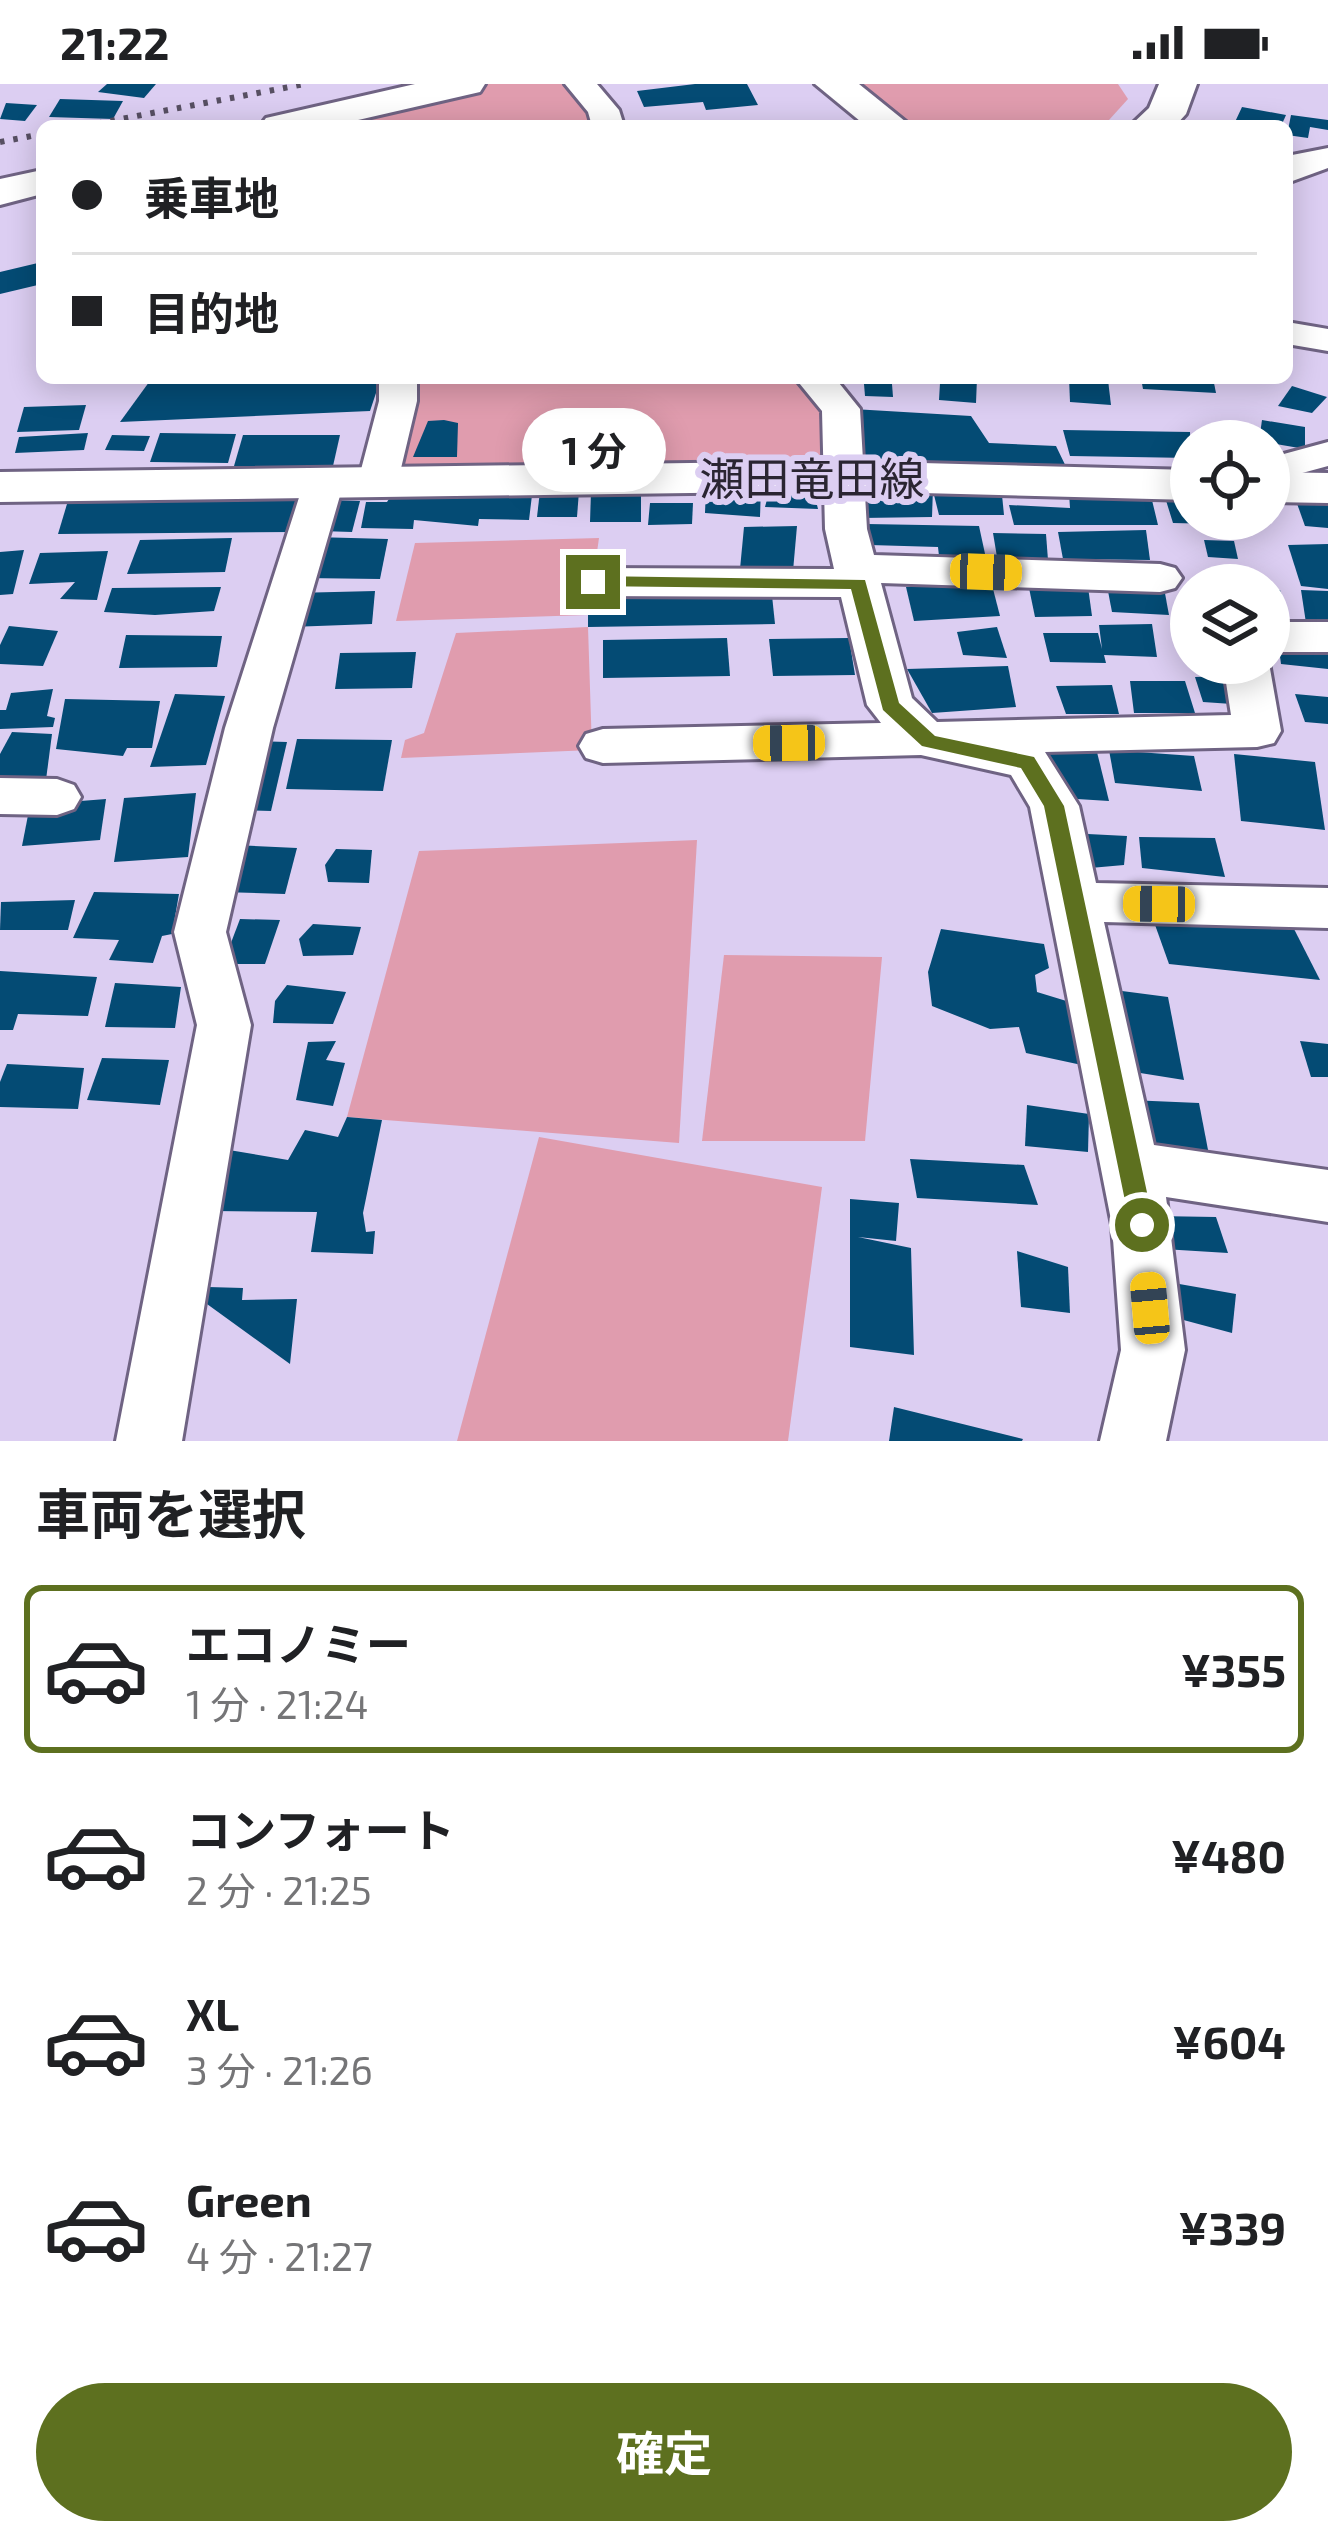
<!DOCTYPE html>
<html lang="ja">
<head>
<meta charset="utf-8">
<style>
  body { margin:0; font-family:"Exo 2","Noto Sans JP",sans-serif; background:#f6f6f6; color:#202124; height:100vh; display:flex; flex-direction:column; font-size:45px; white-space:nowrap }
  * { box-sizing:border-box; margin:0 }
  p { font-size:39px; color:#757577 }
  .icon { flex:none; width:66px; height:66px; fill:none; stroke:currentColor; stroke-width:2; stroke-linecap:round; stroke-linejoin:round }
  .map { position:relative; height:1357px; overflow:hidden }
  .panel { display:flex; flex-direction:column; background:#fff; flex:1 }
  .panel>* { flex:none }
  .banner { position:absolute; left:36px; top:36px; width:1257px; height:264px; border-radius:18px; box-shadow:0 6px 30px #0003; display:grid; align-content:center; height:264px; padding:0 36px; background:#fff }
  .fabs { position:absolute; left:1170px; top:336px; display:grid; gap:24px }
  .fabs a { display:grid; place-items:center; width:120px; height:120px; border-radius:50%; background:#fff; box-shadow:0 6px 30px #0003; font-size:60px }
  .end { position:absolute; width:54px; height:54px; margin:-27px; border:15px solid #5d701f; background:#fff; box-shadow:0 0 0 6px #fff }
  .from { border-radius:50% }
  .bubble { position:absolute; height:84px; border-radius:42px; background:#fff; box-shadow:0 6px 30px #0003; font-size:39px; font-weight:700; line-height:84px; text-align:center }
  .car { position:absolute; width:36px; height:72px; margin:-36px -18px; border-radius:15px; box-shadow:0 0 9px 3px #0007; background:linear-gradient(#f5c518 24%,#345 0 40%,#f5c518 0 76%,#345 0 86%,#f5c518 0) }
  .banner b { display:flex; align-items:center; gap:42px; height:114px; font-size:45px }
  .banner b+b { border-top:3px solid #e0e0e0 }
  .banner i { width:30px; height:30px; background:#202124 }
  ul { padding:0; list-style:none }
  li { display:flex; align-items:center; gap:36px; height:168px; margin:0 24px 18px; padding:0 12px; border:6px solid transparent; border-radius:18px }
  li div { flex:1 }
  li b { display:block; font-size:45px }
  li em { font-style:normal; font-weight:700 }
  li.active { border-color:#5d701f }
  li>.icon { width:108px; height:108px; stroke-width:1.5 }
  h2 { padding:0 36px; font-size:54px; line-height:144px }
  .primary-button { display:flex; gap:24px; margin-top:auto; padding:24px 36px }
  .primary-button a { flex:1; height:138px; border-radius:72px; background:#5d701f; color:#fff; font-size:48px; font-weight:700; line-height:138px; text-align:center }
  .status { display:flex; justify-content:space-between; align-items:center; height:84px; padding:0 60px; background:#fff; direction:ltr }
  .status svg { height:33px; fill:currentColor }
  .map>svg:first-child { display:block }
</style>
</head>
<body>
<div class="status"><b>21:22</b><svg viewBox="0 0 49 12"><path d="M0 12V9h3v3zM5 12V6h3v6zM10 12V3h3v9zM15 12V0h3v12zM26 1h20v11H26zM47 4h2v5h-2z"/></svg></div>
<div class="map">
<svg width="1328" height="1357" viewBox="0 0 1328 1357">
  <rect width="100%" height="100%" fill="#dccef2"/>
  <g fill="#e09cae">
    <path d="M 488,0 L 580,0 L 608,42 L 290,42 Z"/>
    <path d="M 842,0 L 1118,0 L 1128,15 L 1109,36 L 1096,42 L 905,42 Z"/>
    <path d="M 398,294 L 814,294 L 845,392 L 378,397 Z"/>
    <path d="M 599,454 L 588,531 L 396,537 L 415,459 Z"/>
    <path d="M 588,543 L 592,666 L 401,674 L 405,656 L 424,649 L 456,549 Z"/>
    <path d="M 697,756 L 679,1059 L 347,1033 L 419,767 Z"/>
    <path d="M 724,871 L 882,873 L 865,1057 L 702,1057 Z"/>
    <path d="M 539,1053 L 822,1103 L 788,1357 L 457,1357 Z"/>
  </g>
  <g fill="#044b74">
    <path d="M 107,0 L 156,0 L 144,14 L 98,8 Z"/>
    <path d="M 695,0 L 747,0 L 758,21 L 706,26 L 703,18 L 644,23 L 637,7 Z"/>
    <path d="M 60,15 L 123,17 L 113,35 L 49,33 Z"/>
    <path d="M 6,19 L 37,21 L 25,37 L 0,35 Z"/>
    <path d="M 1242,23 L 1286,31 L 1282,40 L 1235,38 Z"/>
    <path d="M 1291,31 L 1328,36 L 1328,46 L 1310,43 L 1308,54 L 1287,51 Z"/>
    <path d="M 42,178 L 42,200 L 0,210 L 0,188 Z"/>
    <path d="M 152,294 L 381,294 L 370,327 L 120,338 Z"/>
    <path d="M 923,294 L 977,294 L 976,319 L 939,316 L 940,299 Z"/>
    <path d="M 1069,294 L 1108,296 L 1111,321 L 1070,318 Z"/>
    <path d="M 1141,294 L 1213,294 L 1216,309 L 1143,305 Z"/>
    <path d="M 864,300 L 892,300 L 893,313 L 865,312 Z"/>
    <path d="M 1292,302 L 1327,313 L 1312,329 L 1278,322 Z"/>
    <path d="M 86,321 L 79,346 L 17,348 L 24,323 Z"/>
    <path d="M 853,325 L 971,332 L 989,359 L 1056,362 L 1070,391 L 853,384 Z"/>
    <path d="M 444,336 L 458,339 L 457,373 L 413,373 L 428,337 Z"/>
    <path d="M 1262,336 L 1305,343 L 1305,365 L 1259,357 Z"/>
    <path d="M 1063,346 L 1190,348 L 1191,374 L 1070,372 Z"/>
    <path d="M 88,349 L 84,366 L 15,369 L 19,353 Z"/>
    <path d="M 160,349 L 236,350 L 228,379 L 150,378 Z"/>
    <path d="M 112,351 L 150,352 L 144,367 L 105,366 Z"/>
    <path d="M 243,351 L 340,351 L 333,382 L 234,382 Z"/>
    <path d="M 398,401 L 483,412 L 484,402 L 533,403 L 529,436 L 479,435 L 478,442 L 414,436 L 413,445 L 361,444 L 366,418 L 387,418 Z"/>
    <path d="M 761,402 L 760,433 L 705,429 L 706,403 Z"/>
    <path d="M 770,404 L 813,405 L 818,425 L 765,423 Z"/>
    <path d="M 933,404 L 932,433 L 861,434 L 859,406 Z"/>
    <path d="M 303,405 L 292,448 L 58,450 L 70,410 Z"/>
    <path d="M 540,407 L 579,407 L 577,433 L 537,433 Z"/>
    <path d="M 591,408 L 641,408 L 641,438 L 590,438 Z"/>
    <path d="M 1069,409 L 1151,412 L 1158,441 L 1014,441 L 1009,421 L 1070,424 Z"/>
    <path d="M 1164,410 L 1191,410 L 1191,435 L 1257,435 L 1259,441 L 1173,439 Z"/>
    <path d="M 934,411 L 1002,411 L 1004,431 L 939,431 Z"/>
    <path d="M 1328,413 L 1328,444 L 1305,442 L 1295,414 Z"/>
    <path d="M 328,416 L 360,417 L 352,448 L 320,447 Z"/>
    <path d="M 650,419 L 693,419 L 692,440 L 648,441 Z"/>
    <path d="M 867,440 L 979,442 L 987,479 L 940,481 L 938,463 L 870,461 Z"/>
    <path d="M 797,442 L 793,487 L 740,485 L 744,443 Z"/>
    <path d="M 1146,446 L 1150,476 L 1063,475 L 1058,448 Z"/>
    <path d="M 993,449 L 1046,450 L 1048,476 L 997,473 Z"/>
    <path d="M 314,453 L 388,455 L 380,495 L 304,494 Z"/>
    <path d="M 232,454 L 225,488 L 127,490 L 140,456 Z"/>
    <path d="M 1204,456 L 1234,457 L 1238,475 L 1208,473 Z"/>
    <path d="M 1328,460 L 1328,505 L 1301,502 L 1288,461 Z"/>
    <path d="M 24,466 L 13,510 L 0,511 L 0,468 Z"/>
    <path d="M 108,467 L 97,516 L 60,515 L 75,498 L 29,500 L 40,469 Z"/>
    <path d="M 992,501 L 1000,532 L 914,537 L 906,503 Z"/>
    <path d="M 771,502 L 775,540 L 588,543 L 588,505 Z"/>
    <path d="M 1107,502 L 1164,504 L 1169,531 L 1112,528 Z"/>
    <path d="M 221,503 L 214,527 L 155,531 L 104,528 L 112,504 Z"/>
    <path d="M 1088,503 L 1092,532 L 1035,533 L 1029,504 Z"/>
    <path d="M 1269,506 L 1280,506 L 1289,532 L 1269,532 Z"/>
    <path d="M 1301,506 L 1328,507 L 1328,540 L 1306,539 Z"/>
    <path d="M 375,507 L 372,540 L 290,543 L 294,509 Z"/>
    <path d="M 1152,540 L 1157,573 L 1104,571 L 1106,579 L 1050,578 L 1043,549 L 1098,549 L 1102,565 L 1099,541 Z"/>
    <path d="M 9,542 L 58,547 L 43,582 L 0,580 L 0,561 Z"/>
    <path d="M 997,543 L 1007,574 L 963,571 L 957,548 Z"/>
    <path d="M 126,551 L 222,552 L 217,583 L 119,584 Z"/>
    <path d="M 727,554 L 730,592 L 603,594 L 603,556 Z"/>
    <path d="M 849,554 L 855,591 L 773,592 L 769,555 Z"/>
    <path d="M 1278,557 L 1328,557 L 1328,585 L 1281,580 Z"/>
    <path d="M 416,568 L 412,604 L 335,605 L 340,569 Z"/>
    <path d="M 1008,582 L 1016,623 L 932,629 L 907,585 Z"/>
    <path d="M 1229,592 L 1232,620 L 1203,618 L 1195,593 Z"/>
    <path d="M 1130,597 L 1185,597 L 1195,629 L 1134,629 Z"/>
    <path d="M 1112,601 L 1119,630 L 1066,630 L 1056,602 Z"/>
    <path d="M 53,605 L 47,632 L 55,634 L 53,643 L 0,645 L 0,626 L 6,626 L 11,609 Z"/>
    <path d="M 175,610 L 225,612 L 206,681 L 150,683 Z"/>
    <path d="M 1295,610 L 1328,613 L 1328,640 L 1305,638 Z"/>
    <path d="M 65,615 L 160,617 L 152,664 L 127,664 L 123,672 L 56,665 Z"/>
    <path d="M 12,648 L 52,650 L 44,711 L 0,710 L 0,670 Z"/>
    <path d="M 297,655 L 392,656 L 383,707 L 286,705 Z"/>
    <path d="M 254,657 L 287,658 L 271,727 L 236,726 Z"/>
    <path d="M 1043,664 L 1096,664 L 1109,717 L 1061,714 Z"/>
    <path d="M 1109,666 L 1194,672 L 1202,707 L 1115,699 Z"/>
    <path d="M 1234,670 L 1315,678 L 1325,746 L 1241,737 Z"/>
    <path d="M 196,709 L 188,773 L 114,778 L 124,714 Z"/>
    <path d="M 106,715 L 100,756 L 22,762 L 30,721 Z"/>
    <path d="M 1068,749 L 1127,752 L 1124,781 L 1079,785 Z"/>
    <path d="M 1139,753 L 1215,754 L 1225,793 L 1142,784 Z"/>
    <path d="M 235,761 L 297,764 L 285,810 L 222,808 Z"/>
    <path d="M 336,765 L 372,766 L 369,799 L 328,798 L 325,781 Z"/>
    <path d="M 94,808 L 179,810 L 172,850 L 162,852 L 153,879 L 109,876 L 119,856 L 73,854 Z"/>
    <path d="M 75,816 L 68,846 L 0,846 L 1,818 Z"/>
    <path d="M 240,835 L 280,836 L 265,880 L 223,880 Z"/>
    <path d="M 1154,838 L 1293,843 L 1320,896 L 1169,880 Z"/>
    <path d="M 313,840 L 361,843 L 353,871 L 303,872 L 299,855 Z"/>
    <path d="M 941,845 L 1044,860 L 1049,884 L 1035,891 L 1037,908 L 1086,923 L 1091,983 L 1026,969 L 1019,943 L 990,945 L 932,922 L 928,888 Z"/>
    <path d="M 0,887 L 97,893 L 88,932 L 18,930 L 13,946 L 0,946 Z"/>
    <path d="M 115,899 L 181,903 L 175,944 L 105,943 Z"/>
    <path d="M 287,901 L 346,908 L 333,940 L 273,939 L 275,917 Z"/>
    <path d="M 1122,907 L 1168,913 L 1184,996 L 1134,988 Z"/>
    <path d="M 336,957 L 326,976 L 345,979 L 333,1022 L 296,1016 L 308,958 Z"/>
    <path d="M 1300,957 L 1328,960 L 1328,993 L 1311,993 Z"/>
    <path d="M 102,974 L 169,976 L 160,1021 L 87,1016 Z"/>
    <path d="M 7,980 L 84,984 L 78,1025 L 0,1023 L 0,998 Z"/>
    <path d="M 1129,1016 L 1199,1019 L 1209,1071 L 1134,1069 Z"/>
    <path d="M 1027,1021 L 1089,1030 L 1088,1068 L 1025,1062 Z"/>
    <path d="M 347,1033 L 382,1036 L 363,1129 L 366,1148 L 375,1147 L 373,1170 L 311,1168 L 317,1128 L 214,1127 L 217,1064 L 288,1076 L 305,1046 L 338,1053 Z"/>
    <path d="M 910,1075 L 1024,1081 L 1038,1121 L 917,1114 Z"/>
    <path d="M 850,1115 L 899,1119 L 896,1157 L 858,1153 L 911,1164 L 914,1271 L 850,1263 Z"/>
    <path d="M 1155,1132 L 1216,1133 L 1228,1169 L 1163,1165 Z"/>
    <path d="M 1017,1167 L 1068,1183 L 1070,1229 L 1021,1223 Z"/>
    <path d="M 210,1191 L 208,1203 L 243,1204 L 242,1216 L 297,1215 L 290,1280 L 178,1199 L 183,1192 Z"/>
    <path d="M 1168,1198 L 1236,1210 L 1232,1249 L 1176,1234 Z"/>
    <path d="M 894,1323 L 1023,1355 L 1022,1357 L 889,1357 Z"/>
  </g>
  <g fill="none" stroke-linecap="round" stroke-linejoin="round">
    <defs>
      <g id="minor">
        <path d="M 565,0 L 597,0 L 619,26 L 624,42 L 592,42 L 588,28 Z"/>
        <path d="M 1328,64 L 1328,84 L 1287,99 L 1287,72 Z"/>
        <path d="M 1287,238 L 1328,245 L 1328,267 L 1287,260 Z"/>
        <path d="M 379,294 L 417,294 L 417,317 L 398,397 L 392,406 L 364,406 L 358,397 L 379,317 Z"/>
        <path d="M 795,294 L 835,294 L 860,325 L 867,445 L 874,471 L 1160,480 L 1175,484 L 1182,494 L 1175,504 L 1160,508 L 881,499 L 912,614 L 937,638 L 1231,631 L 1223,579 L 1269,579 L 1281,647 L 1274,659 L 1257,663 L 1045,668 L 1079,722 L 1096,799 L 1328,804 L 1328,844 L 1104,838 L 1154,1061 L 1328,1086 L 1328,1138 L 1166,1113 L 1185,1266 L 1166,1357 L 1100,1357 L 1121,1266 L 1112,1141 L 1030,723 L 1011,691 L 921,671 L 603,679 L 586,674 L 579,662 L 586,650 L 603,645 L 881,639 L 867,621 L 841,513 L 593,512 L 578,508 L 571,498 L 578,488 L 593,484 L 834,485 L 825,445 L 822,327 Z"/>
        <path d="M 1328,358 L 1328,382 L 1269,398 L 1269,374 Z"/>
        <path d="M 324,386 L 338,389 L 344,398 L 273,644 L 226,848 L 251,941 L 182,1357 L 116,1357 L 197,941 L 174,848 L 225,644 L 304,398 L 310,389 Z"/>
        <rect x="1269" y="538" width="59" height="30"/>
        <path d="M 0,694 L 57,695 L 74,701 L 81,713 L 74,725 L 57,731 L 0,730 Z"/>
      </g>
      <g id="major">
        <path d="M 415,0 L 485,0 L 480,8 L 332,42 L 260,42 L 266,34 Z"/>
        <path d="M 815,0 L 859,0 L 911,42 L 866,42 Z"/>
        <path d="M 1159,0 L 1197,0 L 1186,30 L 1175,42 L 1130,42 L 1149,24 Z"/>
        <path d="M 42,86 L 42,110 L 0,121 L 0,95 Z"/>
        <path d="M 845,377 L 1191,386 L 1191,416 L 845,407 L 0,418 L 0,388 Z"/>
        <path d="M 1269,388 L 1328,389 L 1328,419 L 1269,418 Z"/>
      </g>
    </defs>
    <use href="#minor" stroke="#6f6383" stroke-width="6"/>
    <use href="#major" stroke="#6f6383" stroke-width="6"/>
    <use href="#minor" fill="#fff" fill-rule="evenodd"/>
    <use href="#major" fill="#fff" fill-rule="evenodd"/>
    <g stroke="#574f62" stroke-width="6" stroke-dasharray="4.5 9" stroke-linecap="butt">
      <path d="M 84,42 L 305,0"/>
      <path d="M 0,58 L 42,50"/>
    </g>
  </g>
  <path fill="#5d701f" d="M 593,492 L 865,496 L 899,619 L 935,652 L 1034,673 L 1064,722 L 1154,1141 L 1150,1149 L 1142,1152 L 1130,1141 L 1044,722 L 1021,684 L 922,662 L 883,626 L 851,505 L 587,502 L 584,498 Z"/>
  <g text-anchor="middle" stroke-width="12" stroke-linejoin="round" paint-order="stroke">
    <g font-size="45" fill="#2a2532" stroke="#dccef2">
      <text x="812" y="411">瀬田竜田線</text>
    </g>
  </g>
</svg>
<div class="fabs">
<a><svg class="icon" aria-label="locate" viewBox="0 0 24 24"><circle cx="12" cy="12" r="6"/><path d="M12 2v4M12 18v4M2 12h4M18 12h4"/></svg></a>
<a><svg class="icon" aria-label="layers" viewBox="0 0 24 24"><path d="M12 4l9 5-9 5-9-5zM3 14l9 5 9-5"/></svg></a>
</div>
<i class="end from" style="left:1142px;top:1141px"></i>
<i class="end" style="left:593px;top:498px"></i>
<div class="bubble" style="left:522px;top:324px;width:144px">1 分</div>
<i class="car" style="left:986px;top:488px;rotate:92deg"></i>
<i class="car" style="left:789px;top:659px;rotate:269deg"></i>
<i class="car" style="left:1159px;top:820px;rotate:271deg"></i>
<i class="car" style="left:1150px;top:1224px;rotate:355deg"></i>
<div class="banner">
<b><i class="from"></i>乗車地</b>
<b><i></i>目的地</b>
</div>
</div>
<section class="panel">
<h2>車両を選択</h2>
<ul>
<li class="active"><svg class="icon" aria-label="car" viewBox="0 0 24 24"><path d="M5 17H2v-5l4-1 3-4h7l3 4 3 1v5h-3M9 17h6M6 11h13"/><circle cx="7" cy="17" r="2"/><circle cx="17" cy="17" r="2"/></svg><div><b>エコノミー</b><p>1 分 · 21:24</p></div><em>¥355</em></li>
<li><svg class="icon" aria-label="car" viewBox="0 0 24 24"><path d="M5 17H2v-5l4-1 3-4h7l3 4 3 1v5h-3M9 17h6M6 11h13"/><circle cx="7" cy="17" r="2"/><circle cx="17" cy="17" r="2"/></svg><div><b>コンフォート</b><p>2 分 · 21:25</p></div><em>¥480</em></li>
<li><svg class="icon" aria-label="car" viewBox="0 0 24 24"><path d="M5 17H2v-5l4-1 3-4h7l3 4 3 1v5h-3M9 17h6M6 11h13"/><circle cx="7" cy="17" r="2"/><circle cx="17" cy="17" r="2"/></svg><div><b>XL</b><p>3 分 · 21:26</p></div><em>¥604</em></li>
<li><svg class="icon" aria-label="car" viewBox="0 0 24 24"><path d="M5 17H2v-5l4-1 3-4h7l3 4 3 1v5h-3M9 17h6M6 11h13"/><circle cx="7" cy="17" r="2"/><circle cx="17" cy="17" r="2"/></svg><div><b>Green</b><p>4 分 · 21:27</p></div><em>¥339</em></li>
</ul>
<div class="primary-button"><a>確定</a></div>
</section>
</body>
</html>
